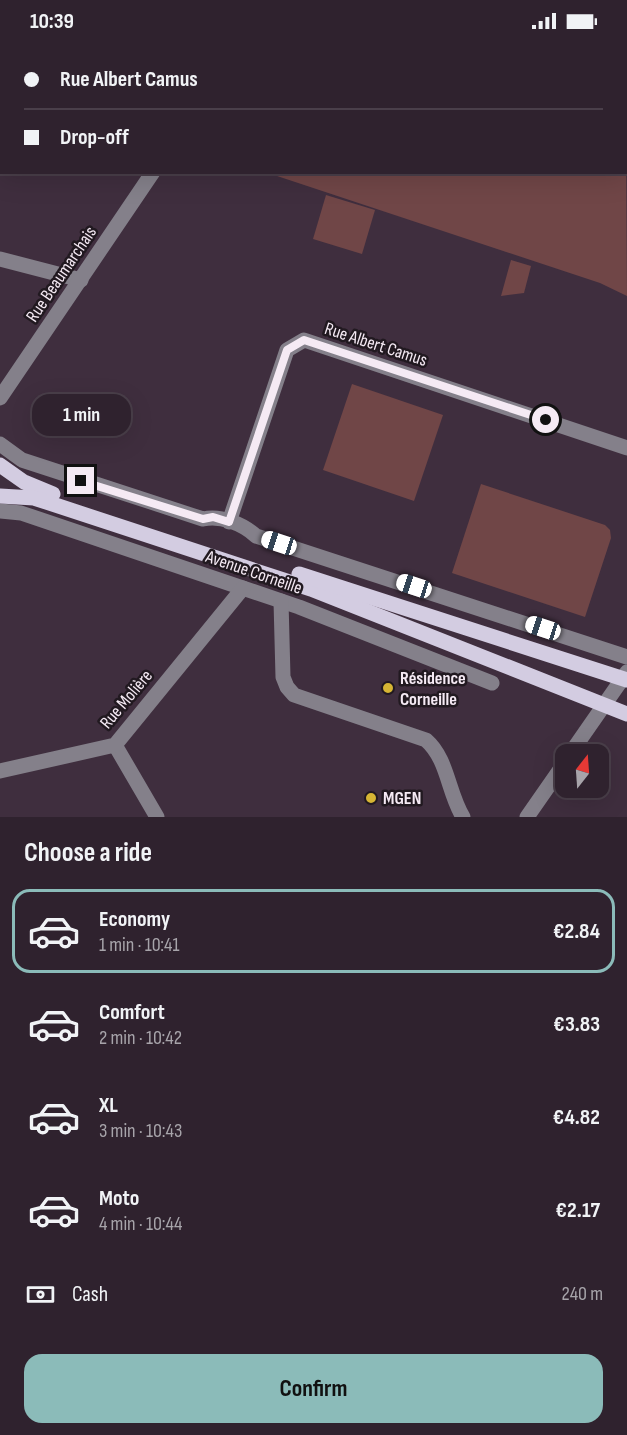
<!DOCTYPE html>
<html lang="en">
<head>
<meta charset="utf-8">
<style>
  body { margin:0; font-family:"Sofia Sans Condensed",sans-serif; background:#372a36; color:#f1f3f6; height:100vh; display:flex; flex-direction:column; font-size:22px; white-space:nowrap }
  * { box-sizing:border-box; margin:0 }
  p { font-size:20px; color:#a7a4aa }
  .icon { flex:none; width:33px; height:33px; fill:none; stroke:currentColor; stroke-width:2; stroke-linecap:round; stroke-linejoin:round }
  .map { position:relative; height:775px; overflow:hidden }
  .sheet { display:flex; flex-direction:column; background:#2f222e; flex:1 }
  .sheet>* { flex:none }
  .banner { position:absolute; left:0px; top:0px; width:627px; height:132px; box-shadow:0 6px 24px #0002,0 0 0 2px #4a3f4a; display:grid; align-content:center; height:132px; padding:0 24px; background:#2f222e }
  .needle { width:39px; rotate:17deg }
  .controls { position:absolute; left:555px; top:702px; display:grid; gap:12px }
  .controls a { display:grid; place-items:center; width:54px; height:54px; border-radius:12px; background:#2f222e; box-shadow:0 6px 24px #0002,0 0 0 2px #4a3f4a; font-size:30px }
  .end { position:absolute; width:27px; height:27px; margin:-14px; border:8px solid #f5eaf4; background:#111; box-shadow:0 0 0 3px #111 }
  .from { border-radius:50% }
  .bubble { position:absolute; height:42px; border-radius:18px; background:#2f222e; box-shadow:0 6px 24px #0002,0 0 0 2px #4a3f4a; font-size:20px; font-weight:700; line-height:42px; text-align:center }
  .car { position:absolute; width:18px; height:36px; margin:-18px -9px; border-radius:8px; box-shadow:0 0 4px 2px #0007; background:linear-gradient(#fff 24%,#345 0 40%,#fff 0 76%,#345 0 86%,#fff 0) }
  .banner b { display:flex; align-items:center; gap:21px; height:57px; font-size:22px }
  .banner b+b { border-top:2px solid #4a3f4a }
  .banner i { width:15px; height:15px; background:#f1f3f6 }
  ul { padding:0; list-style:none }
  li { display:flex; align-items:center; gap:18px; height:84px; margin:0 12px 9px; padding:0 12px; border:3px solid transparent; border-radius:18px }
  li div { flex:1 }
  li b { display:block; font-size:22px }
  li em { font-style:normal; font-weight:700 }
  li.selected { border-color:#8bbbb9 }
  li>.icon { width:54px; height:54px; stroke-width:1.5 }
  h2 { padding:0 24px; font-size:27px; line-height:72px }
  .pay { display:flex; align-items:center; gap:15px; height:66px; padding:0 24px; font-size:22px }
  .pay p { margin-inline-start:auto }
  .button { display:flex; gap:12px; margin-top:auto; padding:12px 24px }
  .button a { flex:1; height:69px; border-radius:18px; background:#8bbbb9; color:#111; font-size:24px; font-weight:700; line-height:69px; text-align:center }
  .status { display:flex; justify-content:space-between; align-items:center; height:42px; padding:0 30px; background:#2f222e; direction:ltr }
  .status svg { height:16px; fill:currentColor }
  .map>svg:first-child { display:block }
</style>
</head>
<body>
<div class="status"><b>10:39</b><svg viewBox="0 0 49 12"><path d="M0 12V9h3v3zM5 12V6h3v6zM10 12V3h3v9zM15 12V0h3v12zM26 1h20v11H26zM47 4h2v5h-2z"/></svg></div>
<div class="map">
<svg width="627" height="775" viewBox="0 0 627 775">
  <rect width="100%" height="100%" fill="#3f2e3e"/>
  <g fill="#704647">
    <path d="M 626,74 L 627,254 L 600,241 L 268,131 L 626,130 Z"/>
    <path d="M 326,153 L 375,168 L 362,212 L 313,197 Z"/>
    <path d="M 511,218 L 531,224 L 524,251 L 501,254 Z"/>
    <path d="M 352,342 L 443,373 L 414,459 L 323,428 Z"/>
    <path d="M 481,442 L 605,483 L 610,488 L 611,496 L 585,575 L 452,531 Z"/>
  </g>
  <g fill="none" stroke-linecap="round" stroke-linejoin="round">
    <g stroke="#84808a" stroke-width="15">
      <path d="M 363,0 L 364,2"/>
      <path d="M 449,0 L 454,2"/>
      <path d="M 512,0 L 516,2"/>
      <path d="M 579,0 L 581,2"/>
      <path d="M 626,24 L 627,24"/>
      <path d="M 626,37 L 627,38"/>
      <path d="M 626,54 L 627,54"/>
      <path d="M 626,87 L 627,87"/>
      <path d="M 0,110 L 2,105"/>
      <path d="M 0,217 L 81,238"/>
      <path d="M 0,356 L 153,130"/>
      <path d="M 0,402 L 22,418 L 203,477 C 221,473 243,482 256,494 L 627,615"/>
      <path d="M 0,469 L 21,471 L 299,565 L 492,641"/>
      <path d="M 229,480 L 287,308 L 304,298 L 627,406"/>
      <path d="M 281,559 L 283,635 L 287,645 L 294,653 L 426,698 C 448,717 448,751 463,775"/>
      <path d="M 115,703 L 157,775"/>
      <path d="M 570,712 L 627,630"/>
      <path d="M 0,729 L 115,703 L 243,546"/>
      <path d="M 527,775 L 566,719"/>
    </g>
    <g stroke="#d3cce1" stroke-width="15">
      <path d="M 0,423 L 24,440 L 53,452"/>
      <path d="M 0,454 L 34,456 L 311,547 L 627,672"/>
      <path d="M 299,532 L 627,638"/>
    </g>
  </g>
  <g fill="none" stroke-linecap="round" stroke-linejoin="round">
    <path stroke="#f5eaf4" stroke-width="8" d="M 81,439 L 203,477 L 213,475 L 229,480 L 287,308 L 304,298 L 546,378"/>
  </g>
  <g fill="#d6b534" stroke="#211920" stroke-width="2">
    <circle cx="388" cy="646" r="6"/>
    <circle cx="371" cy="756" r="6"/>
  </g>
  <g text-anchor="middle" stroke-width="5" stroke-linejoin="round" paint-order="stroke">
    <g font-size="18" fill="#f5eaf4" stroke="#211920">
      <text transform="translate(61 232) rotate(-56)" y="6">Rue Beaumarchais</text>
      <text transform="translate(376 302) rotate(18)" y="6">Rue Albert Camus</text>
      <text transform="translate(254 530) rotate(19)" y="6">Avenue Corneille</text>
      <text transform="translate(126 657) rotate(-50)" y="6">Rue Molière</text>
    </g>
    <g font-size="18" font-weight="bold" fill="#f5eaf4" stroke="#211920" text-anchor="start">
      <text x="400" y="642">Résidence<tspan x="400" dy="21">Corneille</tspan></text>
      <text x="383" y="762">MGEN</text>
    </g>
  </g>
</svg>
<div class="controls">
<a><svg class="needle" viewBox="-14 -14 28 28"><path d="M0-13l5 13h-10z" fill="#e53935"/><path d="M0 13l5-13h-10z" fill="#a7a4aa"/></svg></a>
</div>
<i class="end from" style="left:546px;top:378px"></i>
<i class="end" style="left:81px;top:439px"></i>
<div class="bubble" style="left:32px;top:352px;width:99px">1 min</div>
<i class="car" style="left:279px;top:501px;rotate:288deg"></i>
<i class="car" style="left:414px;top:544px;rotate:288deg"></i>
<i class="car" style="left:543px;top:586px;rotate:288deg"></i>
<div class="banner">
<b><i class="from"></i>Rue Albert Camus</b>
<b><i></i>Drop-off</b>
</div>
</div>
<section class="sheet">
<h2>Choose a ride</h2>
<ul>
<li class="selected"><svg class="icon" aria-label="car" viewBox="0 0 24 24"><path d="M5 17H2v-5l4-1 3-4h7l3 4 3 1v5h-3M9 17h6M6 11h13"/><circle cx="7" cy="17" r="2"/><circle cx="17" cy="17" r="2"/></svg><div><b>Economy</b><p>1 min · 10:41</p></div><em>€2.84</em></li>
<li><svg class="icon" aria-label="car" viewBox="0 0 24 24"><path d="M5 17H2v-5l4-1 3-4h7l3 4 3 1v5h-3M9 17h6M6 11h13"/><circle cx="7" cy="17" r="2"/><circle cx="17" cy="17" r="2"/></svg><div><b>Comfort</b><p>2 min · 10:42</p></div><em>€3.83</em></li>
<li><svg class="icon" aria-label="car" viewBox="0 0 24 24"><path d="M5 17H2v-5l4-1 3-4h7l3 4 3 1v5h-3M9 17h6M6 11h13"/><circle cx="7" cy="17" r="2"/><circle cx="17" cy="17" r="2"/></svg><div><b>XL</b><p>3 min · 10:43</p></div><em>€4.82</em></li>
<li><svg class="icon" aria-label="car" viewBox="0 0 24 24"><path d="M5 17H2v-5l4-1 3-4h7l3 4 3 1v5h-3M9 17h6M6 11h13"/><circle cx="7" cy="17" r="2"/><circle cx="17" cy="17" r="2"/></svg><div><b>Moto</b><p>4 min · 10:44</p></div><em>€2.17</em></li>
</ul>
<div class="pay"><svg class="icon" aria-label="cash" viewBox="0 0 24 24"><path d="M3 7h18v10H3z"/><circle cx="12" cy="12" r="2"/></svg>Cash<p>240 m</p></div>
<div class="button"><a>Confirm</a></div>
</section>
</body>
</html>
